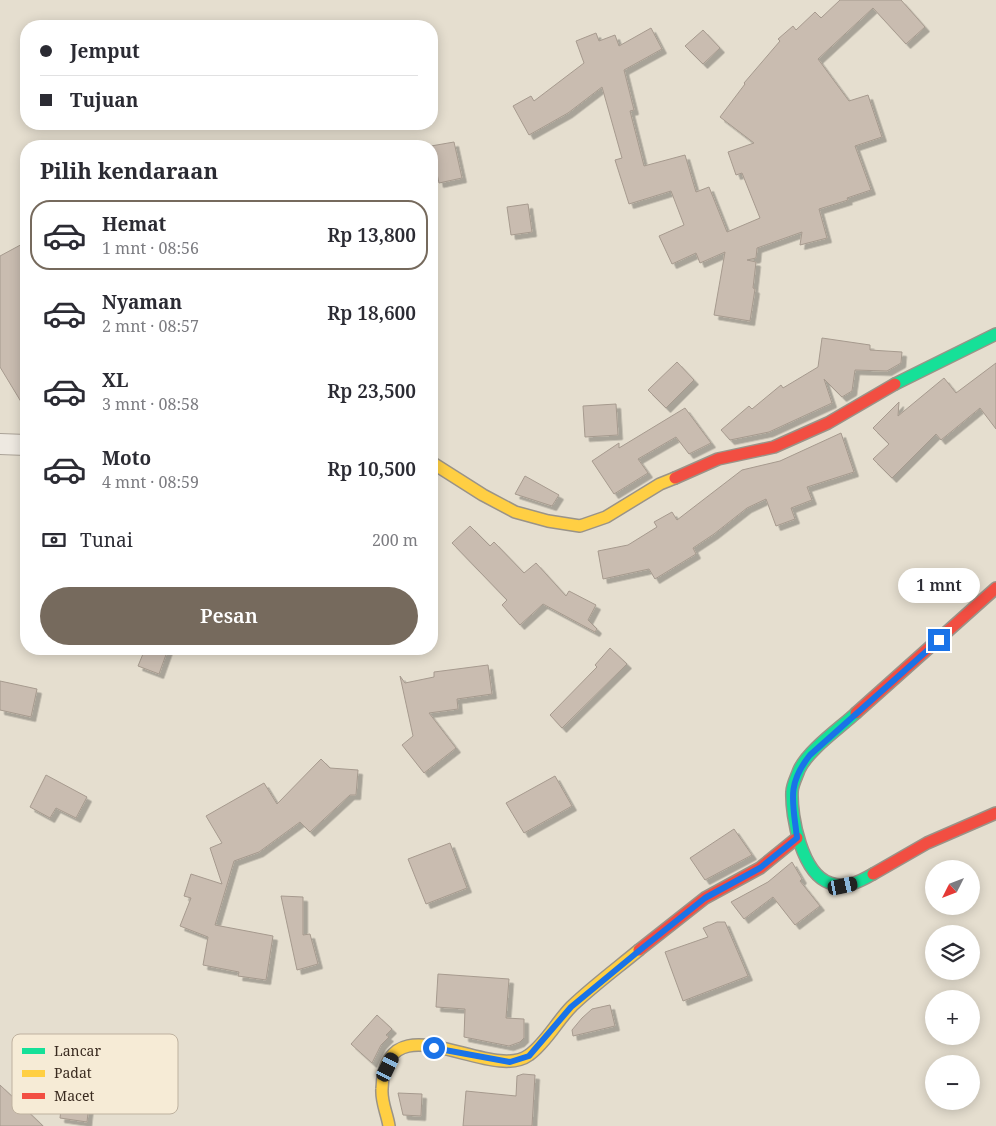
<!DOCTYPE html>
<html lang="id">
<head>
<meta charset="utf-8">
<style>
  body { margin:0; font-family:"Noto Serif",serif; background:#f2f2f3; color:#2b2b33; height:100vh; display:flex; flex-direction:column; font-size:19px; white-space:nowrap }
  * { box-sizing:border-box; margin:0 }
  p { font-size:16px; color:#7c7c81 }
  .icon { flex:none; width:28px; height:28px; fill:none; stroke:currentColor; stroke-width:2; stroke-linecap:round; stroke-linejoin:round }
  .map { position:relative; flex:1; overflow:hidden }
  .side { position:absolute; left:20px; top:140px; width:418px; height:515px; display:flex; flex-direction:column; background:#fff; border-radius:20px; box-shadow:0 2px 12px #0003 }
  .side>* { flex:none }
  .top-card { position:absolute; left:20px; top:20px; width:418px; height:110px; border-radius:20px; box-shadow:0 2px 12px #0003; display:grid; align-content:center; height:110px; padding:0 20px; background:#fff }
  .needle { width:32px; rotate:228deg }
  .fabs { position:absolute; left:925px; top:860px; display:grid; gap:10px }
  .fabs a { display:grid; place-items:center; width:55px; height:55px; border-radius:50%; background:#fff; box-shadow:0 2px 12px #0003; font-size:25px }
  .end { position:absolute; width:22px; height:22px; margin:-11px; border:6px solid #1a73e8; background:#fff; box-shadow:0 0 0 2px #fff }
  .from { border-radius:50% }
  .bubble { position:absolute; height:35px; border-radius:18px; background:#fff; box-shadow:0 2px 12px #0003; font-size:16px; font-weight:600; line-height:35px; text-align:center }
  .car { position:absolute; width:15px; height:30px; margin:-15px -8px; border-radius:6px; box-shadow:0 0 4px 1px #0007; background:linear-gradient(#222 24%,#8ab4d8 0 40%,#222 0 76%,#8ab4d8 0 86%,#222 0) }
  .top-card b { display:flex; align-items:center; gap:18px; height:48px; font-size:19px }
  .top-card b+b { border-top:1px solid #e1e1e2 }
  .top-card i { width:12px; height:12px; background:#2b2b33 }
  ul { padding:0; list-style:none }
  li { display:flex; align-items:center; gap:15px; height:70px; margin:0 10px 8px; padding:0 10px; border:2px solid transparent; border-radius:20px }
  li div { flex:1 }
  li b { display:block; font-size:19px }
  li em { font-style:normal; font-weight:600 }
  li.on { border-color:#766a5d }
  li>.icon { width:45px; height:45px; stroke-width:1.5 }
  h2 { padding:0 20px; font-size:22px; line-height:60px }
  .pay { display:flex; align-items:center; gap:12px; height:55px; padding:0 20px; font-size:19px }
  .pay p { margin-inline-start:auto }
  .cta { display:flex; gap:10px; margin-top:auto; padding:10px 20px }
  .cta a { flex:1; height:58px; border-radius:30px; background:#766a5d; color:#fff; font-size:20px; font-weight:600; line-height:58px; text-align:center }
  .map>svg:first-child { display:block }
</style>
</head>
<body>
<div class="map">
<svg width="996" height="1126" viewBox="0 0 996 1126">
  <defs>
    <filter id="shadow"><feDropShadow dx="4.5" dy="4.5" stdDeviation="0" flood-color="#0004"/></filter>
  </defs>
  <rect width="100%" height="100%" fill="#e5decf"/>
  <g fill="#c9bcb0" stroke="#a69a8e" filter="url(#shadow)">
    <path d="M 840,0 L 901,0 L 925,27 L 906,44 L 873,8 L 818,59 L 849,101 L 868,95 L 882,137 L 855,146 L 871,190 L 847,198 L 848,200 L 819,209 L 827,238 L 800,245 L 802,232 L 757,248 L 756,258 L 747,260 L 756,262 L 753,288 L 755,289 L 750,321 L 714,315 L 725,252 L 700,263 L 696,253 L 672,264 L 659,236 L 684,225 L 671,191 L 629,204 L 615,160 L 622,158 L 602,87 L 568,113 L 529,135 L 513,106 L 531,96 L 534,101 L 584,63 L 576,41 L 596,33 L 599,41 L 615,35 L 619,46 L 651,28 L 662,49 L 624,70 L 634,110 L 630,111 L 644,166 L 685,155 L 696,192 L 709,187 L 727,232 L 760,218 L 742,173 L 736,175 L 728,152 L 754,143 L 720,117 L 745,84 L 744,83 L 780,41 L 778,39 L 793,26 L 796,30 L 815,12 L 821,18 Z"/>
    <path d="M 703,30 L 720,48 L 703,64 L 685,46 Z"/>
    <path d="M 454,142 L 462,178 L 439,183 L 431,146 Z"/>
    <path d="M 528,204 L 532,232 L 511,235 L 507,207 Z"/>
    <path d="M 26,242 L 26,410 L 0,367 L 0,256 Z"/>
    <path d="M 822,338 L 870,345 L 870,350 L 902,352 L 901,363 L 887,371 L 855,370 L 852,391 L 842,397 L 824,379 L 832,403 L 769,432 L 730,440 L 721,430 L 749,406 L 752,409 L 781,385 L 783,388 L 818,367 Z"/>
    <path d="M 677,362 L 694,380 L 666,408 L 648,390 Z"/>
    <path d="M 996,363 L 996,429 L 980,408 L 941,440 L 936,434 L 892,478 L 873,459 L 889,444 L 873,428 L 899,402 L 898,416 L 944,378 L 956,393 Z"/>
    <path d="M 616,404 L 618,435 L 585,437 L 583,406 Z"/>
    <path d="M 685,408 L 711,443 L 689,454 L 676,437 L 638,459 L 648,473 L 614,494 L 592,461 L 619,443 L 619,448 Z"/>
    <path d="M 841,433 L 854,472 L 807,487 L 812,500 L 791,508 L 795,519 L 776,526 L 766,499 L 747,508 L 714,534 L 693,548 L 696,554 L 655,579 L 649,569 L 603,579 L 598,551 L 628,545 L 657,527 L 654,522 L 672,512 L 677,520 L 742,470 L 780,461 Z"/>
    <path d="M 525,476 L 559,495 L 552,506 L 515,494 Z"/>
    <path d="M 470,526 L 490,546 L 494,542 L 524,573 L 536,563 L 566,596 L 569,591 L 596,605 L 588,620 L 597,629 L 595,632 L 543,604 L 520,625 L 502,605 L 507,600 L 452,543 Z"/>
    <path d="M 610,648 L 627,664 L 562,728 L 550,715 L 597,667 L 595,665 Z"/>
    <path d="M 145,649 L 168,649 L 159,674 L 138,666 Z"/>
    <path d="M 488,665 L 492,694 L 457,699 L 458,709 L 429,713 L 456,748 L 424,773 L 402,745 L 413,736 L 400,676 L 405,683 L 434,677 L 434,672 Z"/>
    <path d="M 0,681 L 37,689 L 31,717 L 0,710 Z"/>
    <path d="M 321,759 L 330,768 L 358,770 L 356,795 L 350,795 L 310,832 L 300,822 L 259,852 L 234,861 L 215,925 L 273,936 L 266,980 L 238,976 L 239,972 L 203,965 L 208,937 L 180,926 L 191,898 L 184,896 L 191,874 L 222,884 L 210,848 L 222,843 L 206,816 L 264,783 L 277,804 Z"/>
    <path d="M 46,775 L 87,797 L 76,818 L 56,808 L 50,818 L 30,807 Z"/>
    <path d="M 555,776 L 572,806 L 524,833 L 506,803 Z"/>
    <path d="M 734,829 L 752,855 L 705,880 L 690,858 Z"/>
    <path d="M 450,843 L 467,888 L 426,904 L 408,859 Z"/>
    <path d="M 792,862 L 802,879 L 800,881 L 820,906 L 795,925 L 773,897 L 744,919 L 731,902 L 768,882 Z"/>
    <path d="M 281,896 L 303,897 L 303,935 L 310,934 L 318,964 L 297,970 Z"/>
    <path d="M 717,922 L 725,922 L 748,976 L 683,1001 L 665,952 L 708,937 L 703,928 Z"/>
    <path d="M 438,974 L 509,979 L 506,1018 L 524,1019 L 524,1038 L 520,1042 L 509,1046 L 464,1037 L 465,1009 L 436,1007 Z"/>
    <path d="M 610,1005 L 615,1026 L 573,1036 L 572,1030 L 582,1018 L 592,1009 Z"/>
    <path d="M 377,1015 L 392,1029 L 386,1035 L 389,1037 L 381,1045 L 372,1063 L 351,1044 Z"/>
    <path d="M 65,1074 L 92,1078 L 87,1122 L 60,1118 Z"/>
    <path d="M 523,1074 L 535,1075 L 532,1126 L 463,1126 L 466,1091 L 516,1096 L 517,1076 Z"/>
    <path d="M 0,1085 L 16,1100 L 43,1126 L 0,1126 Z"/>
    <path d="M 398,1093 L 422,1094 L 421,1116 L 403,1115 Z"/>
  </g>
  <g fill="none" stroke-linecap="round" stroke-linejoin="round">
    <defs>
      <path id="street" d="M 0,444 L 26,445"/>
      <g id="fast">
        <path d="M 895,384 L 996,334"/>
        <path d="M 856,713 C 840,728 808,750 799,770 C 797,776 792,785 792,792 C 791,817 802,874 830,883 C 846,889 859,882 873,874"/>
      </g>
      <g id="slow">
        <path d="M 431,462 L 483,495 L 515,512 L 548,521 L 580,526 L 606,517 L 660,484 L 675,478"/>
        <path d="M 389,1126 C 387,1113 381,1102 382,1089 C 385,996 490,1084 529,1055 C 546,1043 557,1021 572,1006 C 593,986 616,969 639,950"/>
      </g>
      <g id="jam">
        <path d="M 675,478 L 718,459 L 774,447 L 828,423 L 895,384"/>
        <path d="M 856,713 L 996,588"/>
        <path d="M 873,874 L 927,843 L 996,813"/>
        <path d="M 639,950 L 705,898 L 760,868 L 797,838"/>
      </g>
    </defs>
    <use href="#street" stroke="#aba398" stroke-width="22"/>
    <use href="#fast" stroke="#9a9388" stroke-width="14"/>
    <use href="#slow" stroke="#9a9388" stroke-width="14"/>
    <use href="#jam" stroke="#9a9388" stroke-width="14"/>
    <use href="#street" stroke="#eee9e1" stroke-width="20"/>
    <use href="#fast" stroke="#16e098" stroke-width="11"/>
    <use href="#slow" stroke="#ffcf43" stroke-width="11"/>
    <use href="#jam" stroke="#f24e42" stroke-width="11"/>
  </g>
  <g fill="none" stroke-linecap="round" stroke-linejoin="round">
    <path stroke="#1a73e8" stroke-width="6" d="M 434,1048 L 510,1062 L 529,1056 L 571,1007 L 640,950 L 705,898 L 760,868 L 797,838 C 793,802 786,785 810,755 L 939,640"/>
  </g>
  <rect x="12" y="1034" width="166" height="80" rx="8" fill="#f6ebd6" stroke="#beb19f" stroke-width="1"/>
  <rect x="22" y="1048" width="23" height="6" fill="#16e098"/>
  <rect x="22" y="1070" width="23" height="7" fill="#ffcf43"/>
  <rect x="22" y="1093" width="23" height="6" fill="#f24e42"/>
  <g font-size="14" fill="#3a2b20">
    <text x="54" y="1056">Lancar</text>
    <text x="54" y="1078">Padat</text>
    <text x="54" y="1101">Macet</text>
  </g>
</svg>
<div class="fabs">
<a><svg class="needle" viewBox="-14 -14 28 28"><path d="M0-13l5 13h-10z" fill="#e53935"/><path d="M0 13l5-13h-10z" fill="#7c7c81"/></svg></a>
<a><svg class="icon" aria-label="layers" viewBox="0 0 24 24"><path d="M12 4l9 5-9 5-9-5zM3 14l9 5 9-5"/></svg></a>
<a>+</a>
<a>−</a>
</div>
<i class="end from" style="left:434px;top:1048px"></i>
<i class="end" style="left:939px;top:640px"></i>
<div class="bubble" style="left:898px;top:568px;width:82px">1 mnt</div>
<i class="car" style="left:843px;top:886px;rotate:78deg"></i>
<i class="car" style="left:388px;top:1067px;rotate:26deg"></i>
<div class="top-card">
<b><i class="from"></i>Jemput</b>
<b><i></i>Tujuan</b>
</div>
<section class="side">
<h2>Pilih kendaraan</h2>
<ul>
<li class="on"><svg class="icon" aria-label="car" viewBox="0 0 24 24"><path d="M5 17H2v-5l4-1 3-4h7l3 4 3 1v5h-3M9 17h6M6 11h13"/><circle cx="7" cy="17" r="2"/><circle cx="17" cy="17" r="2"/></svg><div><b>Hemat</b><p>1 mnt · 08:56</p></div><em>Rp 13,800</em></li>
<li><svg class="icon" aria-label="car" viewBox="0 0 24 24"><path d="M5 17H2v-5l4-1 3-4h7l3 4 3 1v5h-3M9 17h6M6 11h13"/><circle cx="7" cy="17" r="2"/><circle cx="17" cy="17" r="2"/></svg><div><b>Nyaman</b><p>2 mnt · 08:57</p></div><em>Rp 18,600</em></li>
<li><svg class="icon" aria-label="car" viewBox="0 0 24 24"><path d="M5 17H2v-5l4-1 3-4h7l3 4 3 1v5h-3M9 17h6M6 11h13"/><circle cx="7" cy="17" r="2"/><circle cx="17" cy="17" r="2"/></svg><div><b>XL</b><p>3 mnt · 08:58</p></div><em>Rp 23,500</em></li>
<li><svg class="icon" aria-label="car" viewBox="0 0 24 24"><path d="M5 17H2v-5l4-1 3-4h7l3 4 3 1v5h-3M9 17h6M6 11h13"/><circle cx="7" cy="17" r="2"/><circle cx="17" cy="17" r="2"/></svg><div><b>Moto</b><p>4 mnt · 08:59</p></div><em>Rp 10,500</em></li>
</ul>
<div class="pay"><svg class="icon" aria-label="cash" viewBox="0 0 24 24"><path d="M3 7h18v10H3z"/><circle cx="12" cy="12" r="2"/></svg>Tunai<p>200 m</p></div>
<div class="cta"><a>Pesan</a></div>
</section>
</div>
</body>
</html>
